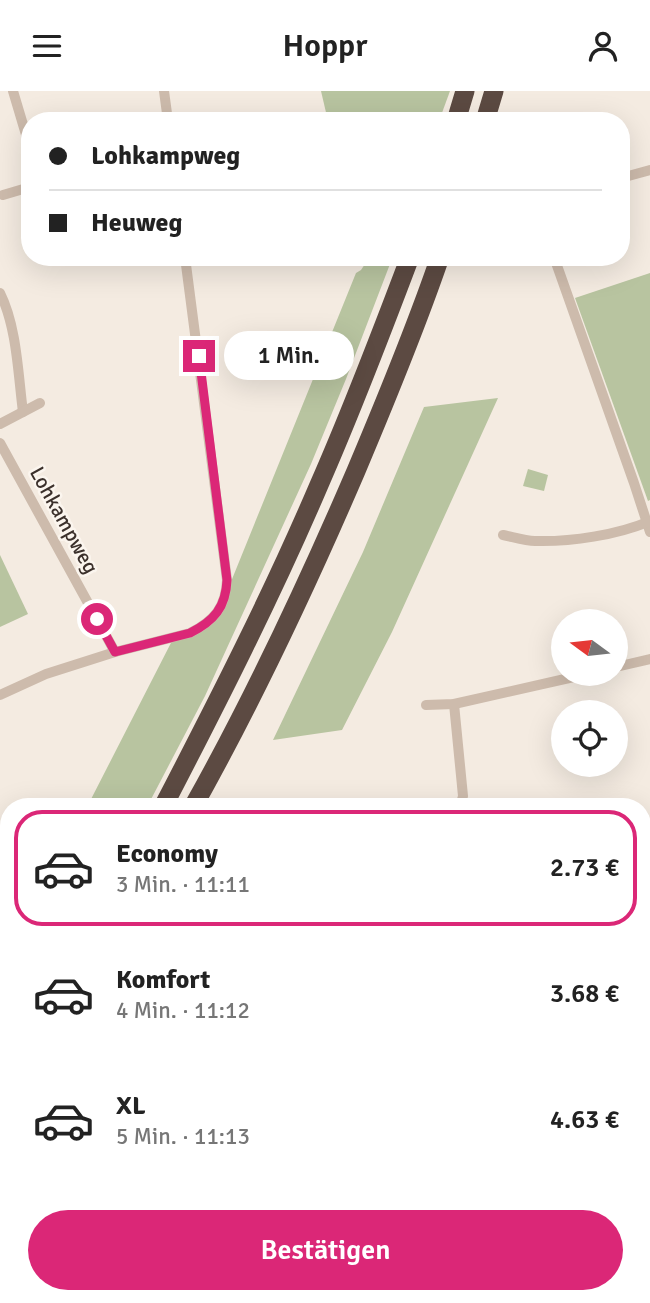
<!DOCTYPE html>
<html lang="de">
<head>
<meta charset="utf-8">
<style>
  body { margin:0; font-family:Signika,sans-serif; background:#f6f6f6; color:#222; height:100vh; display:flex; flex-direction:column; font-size:26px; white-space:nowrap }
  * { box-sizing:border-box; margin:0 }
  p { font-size:23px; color:#767676 }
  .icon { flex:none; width:38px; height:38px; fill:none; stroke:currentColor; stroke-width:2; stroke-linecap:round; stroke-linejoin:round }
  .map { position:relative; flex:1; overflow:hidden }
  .drawer { position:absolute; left:0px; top:707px; width:651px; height:506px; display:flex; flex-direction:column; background:#fff; border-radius:28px 28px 0 0; box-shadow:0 7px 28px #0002 }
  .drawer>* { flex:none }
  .hud { position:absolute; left:21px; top:21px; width:609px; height:154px; border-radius:28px; box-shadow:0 7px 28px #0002; display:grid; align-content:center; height:154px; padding:0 28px; background:#fff }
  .needle { width:46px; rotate:285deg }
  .buttons { position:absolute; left:551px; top:518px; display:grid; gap:14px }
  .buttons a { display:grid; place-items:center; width:77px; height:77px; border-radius:50%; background:#fff; box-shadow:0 7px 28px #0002; font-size:35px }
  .end { position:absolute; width:32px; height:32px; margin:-16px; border:9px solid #db2777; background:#fff; box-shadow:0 0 0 4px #fff }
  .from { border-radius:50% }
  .bubble { position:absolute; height:49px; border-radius:24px; background:#fff; box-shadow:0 7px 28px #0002; font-size:23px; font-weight:600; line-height:49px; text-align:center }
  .hud b { display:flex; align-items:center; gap:24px; height:66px; font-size:26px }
  .hud b+b { border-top:2px solid #e0e0e0 }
  .hud i { width:18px; height:18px; background:#222 }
  ul { padding:12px 0 0; list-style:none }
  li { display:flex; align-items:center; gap:21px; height:116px; margin:0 14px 10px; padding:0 14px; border:4px solid transparent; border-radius:28px }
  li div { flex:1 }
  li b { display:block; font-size:26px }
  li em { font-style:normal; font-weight:600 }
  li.current { border-color:#db2777 }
  li>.icon { width:63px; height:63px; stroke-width:1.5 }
  .cta { display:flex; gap:14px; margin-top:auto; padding:14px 28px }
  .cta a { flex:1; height:80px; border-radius:42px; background:#db2777; color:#fff; font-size:28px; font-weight:600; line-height:80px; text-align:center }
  header { display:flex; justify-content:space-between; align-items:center; height:91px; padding:0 28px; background:#fff; font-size:32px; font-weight:600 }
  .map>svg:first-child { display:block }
</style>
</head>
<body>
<header><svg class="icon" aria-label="menu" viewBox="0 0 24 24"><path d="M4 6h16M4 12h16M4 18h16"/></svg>Hoppr<svg class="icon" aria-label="person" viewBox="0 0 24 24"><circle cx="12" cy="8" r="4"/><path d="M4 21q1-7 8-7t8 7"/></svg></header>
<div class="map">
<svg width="650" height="1212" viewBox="0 0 650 1212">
  <rect width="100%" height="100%" fill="#f4ebe1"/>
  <g fill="#b8c4a0">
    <path d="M 321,0 L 450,0 L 439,30 L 328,30 Z"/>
    <path d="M 363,166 L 373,166 L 390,173 L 346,288 L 311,373 L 205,605 L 147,716 L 87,716 L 174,546 L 200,537 L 226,503 L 356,182 L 361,179 L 365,173 Z"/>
    <path d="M 650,182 L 650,409 L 648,410 L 575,207 Z"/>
    <path d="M 498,307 L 392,541 L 342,639 L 273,649 L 363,461 L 424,316 Z"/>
    <path d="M 528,378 L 548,384 L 544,400 L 523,395 Z"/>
    <path d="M 0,464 L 28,523 L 0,536 Z"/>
    <path d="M 0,860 L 9,861 L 9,948 L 0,961 Z"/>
  </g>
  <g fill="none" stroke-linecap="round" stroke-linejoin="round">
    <g stroke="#cdbbac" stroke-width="10">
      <path d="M 13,0 L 30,57"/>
      <path d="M 164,0 L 168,30"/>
      <path d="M 621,87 L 650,79"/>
      <path d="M 3,104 L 30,96"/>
      <path d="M 554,166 L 634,392 L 650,441"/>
      <path d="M 0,202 C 17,236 18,283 23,321"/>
      <path d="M 0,333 L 40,312"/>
      <path d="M 0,352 L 115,561"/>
      <path d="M 503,444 C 513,446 525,450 535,450 C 571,451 617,444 650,430"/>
      <path d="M 616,576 L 650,568"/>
      <path d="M 0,604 L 46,583 L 115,561 L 190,542 C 214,530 226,516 227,489 L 185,166"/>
      <path d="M 454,613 L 463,705 L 460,716"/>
      <path d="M 426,614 L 454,613 L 587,583"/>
      <path d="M 0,742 L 9,764"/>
      <path d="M 642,1025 L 650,1025"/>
      <path d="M 191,1204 L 194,1212"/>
      <path d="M 360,1204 L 425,1212"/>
      <path d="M 135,1212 L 141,1204"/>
    </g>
    <g stroke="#7d675c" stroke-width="18">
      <path d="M 0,827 L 9,827"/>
      <path d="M 642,880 L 650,881"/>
    </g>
    <g stroke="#5c4a42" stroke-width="19">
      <path d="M 456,30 L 465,0"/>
      <path d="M 485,30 L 494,0"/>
      <path d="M 163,716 C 218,610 272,504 319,394 C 352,319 381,243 410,166"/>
      <path d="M 193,716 C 254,607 307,494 356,380 C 386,309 415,239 440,166"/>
      <path d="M 0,988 L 9,975"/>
      <path d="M 0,1040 L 9,1026"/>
    </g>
    <g stroke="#3b302b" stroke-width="2">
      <path d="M 0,849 L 9,850"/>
      <path d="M 642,906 L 650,906"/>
    </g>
  </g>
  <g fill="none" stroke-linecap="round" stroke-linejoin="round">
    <path stroke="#db2777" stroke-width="9" d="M 97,528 L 115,561 L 190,542 C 214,530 226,516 227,489 L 199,265"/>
  </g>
  <g text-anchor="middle" stroke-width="5" stroke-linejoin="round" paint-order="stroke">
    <g font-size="21" fill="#3b302b" stroke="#fbf5ee">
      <text transform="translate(64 429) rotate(61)" y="7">Lohkampweg</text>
    </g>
  </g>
</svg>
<div class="buttons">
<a><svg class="needle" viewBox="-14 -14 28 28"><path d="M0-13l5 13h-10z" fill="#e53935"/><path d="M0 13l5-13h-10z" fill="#767676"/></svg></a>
<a><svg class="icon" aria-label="locate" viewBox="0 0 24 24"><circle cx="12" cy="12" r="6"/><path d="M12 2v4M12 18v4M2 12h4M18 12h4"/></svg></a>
</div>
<i class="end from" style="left:97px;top:528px"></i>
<i class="end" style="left:199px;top:265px"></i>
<div class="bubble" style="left:224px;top:240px;width:130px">1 Min.</div>
<div class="hud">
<b><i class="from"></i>Lohkampweg</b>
<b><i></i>Heuweg</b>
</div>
<section class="drawer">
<ul>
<li class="current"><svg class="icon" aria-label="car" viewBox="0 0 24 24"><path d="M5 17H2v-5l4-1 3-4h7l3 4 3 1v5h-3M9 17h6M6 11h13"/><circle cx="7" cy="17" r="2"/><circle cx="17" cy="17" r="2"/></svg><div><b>Economy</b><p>3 Min. · 11:11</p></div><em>2.73 €</em></li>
<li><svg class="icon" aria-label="car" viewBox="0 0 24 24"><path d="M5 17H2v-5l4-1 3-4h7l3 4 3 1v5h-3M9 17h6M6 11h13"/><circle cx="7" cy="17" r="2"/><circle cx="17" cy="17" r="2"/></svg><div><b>Komfort</b><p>4 Min. · 11:12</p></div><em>3.68 €</em></li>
<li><svg class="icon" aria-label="car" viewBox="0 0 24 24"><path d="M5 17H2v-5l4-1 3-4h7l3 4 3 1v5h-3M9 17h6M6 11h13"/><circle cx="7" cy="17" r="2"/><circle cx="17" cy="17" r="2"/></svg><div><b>XL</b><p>5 Min. · 11:13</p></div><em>4.63 €</em></li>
</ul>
<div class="cta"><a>Bestätigen</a></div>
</section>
</div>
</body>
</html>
